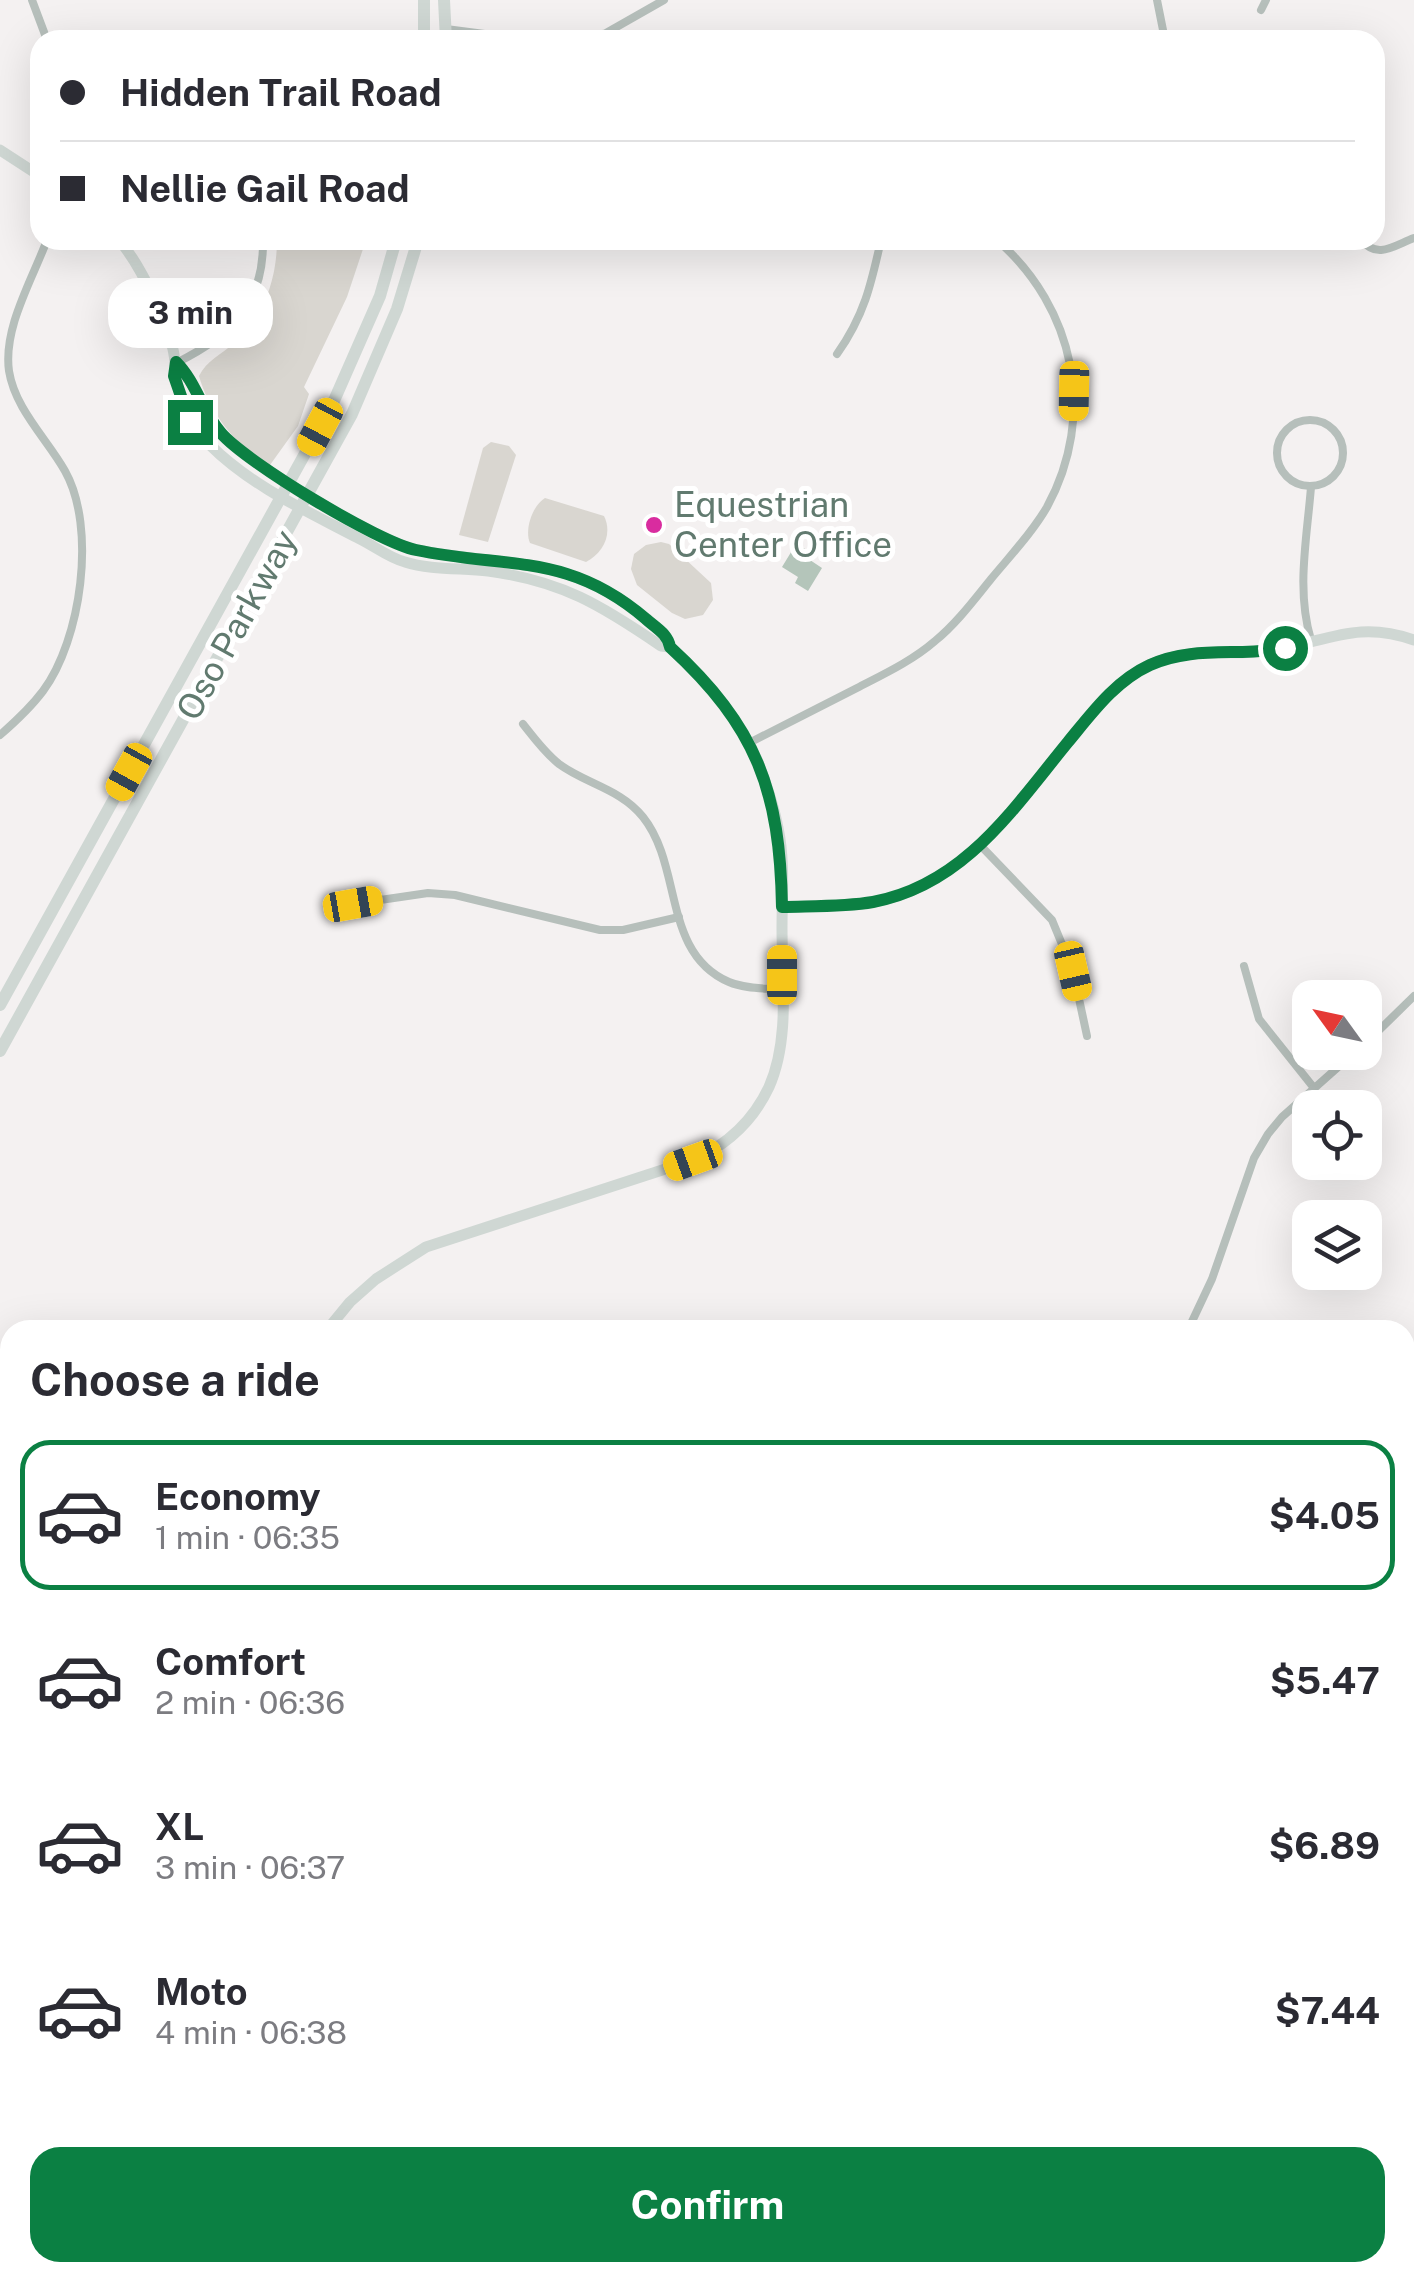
<!DOCTYPE html>
<html lang="en">
<head>
<meta charset="utf-8">
<style>
  body { margin:0; font-family:"Public Sans",sans-serif; background:#f2f2f3; color:#2b2b33; height:100vh; display:flex; flex-direction:column; font-size:38px; white-space:nowrap }
  * { box-sizing:border-box; margin:0 }
  p { font-size:32px; color:#7c7c81 }
  .icon { flex:none; width:55px; height:55px; fill:none; stroke:currentColor; stroke-width:2; stroke-linecap:round; stroke-linejoin:round }
  .map { position:relative; flex:1; overflow:hidden }
  .details { position:absolute; left:0px; top:1320px; width:1415px; height:962px; display:flex; flex-direction:column; background:#fff; border-radius:30px 30px 0 0; box-shadow:0 10px 40px #0002 }
  .details>* { flex:none }
  .top-card { position:absolute; left:30px; top:30px; width:1355px; height:220px; border-radius:30px; box-shadow:0 10px 40px #0002; display:grid; align-content:center; height:220px; padding:0 30px; background:#fff }
  .needle { width:65px; rotate:303deg }
  .controls { position:absolute; left:1292px; top:980px; display:grid; gap:20px }
  .controls a { display:grid; place-items:center; width:90px; height:90px; border-radius:20px; background:#fff; box-shadow:0 10px 40px #0002; font-size:50px }
  .end { position:absolute; width:45px; height:45px; margin:-22px; border:12px solid #0b8043; background:#fff; box-shadow:0 0 0 5px #fff }
  .from { border-radius:50% }
  .bubble { position:absolute; height:70px; border-radius:30px; background:#fff; box-shadow:0 10px 40px #0002; font-size:32px; font-weight:700; line-height:70px; text-align:center }
  .car { position:absolute; width:30px; height:60px; margin:-30px -15px; border-radius:12px; box-shadow:0 0 8px 2px #0007; background:linear-gradient(#f5c518 24%,#345 0 40%,#f5c518 0 76%,#345 0 86%,#f5c518 0) }
  .top-card b { display:flex; align-items:center; gap:35px; height:95px; font-size:38px }
  .top-card b+b { border-top:2px solid #e1e1e2 }
  .top-card i { width:25px; height:25px; background:#2b2b33 }
  ul { padding:0; list-style:none }
  li { display:flex; align-items:center; gap:30px; height:150px; margin:0 20px 15px; padding:0 10px; border:5px solid transparent; border-radius:30px }
  li div { flex:1 }
  li b { display:block; font-size:38px }
  li em { font-style:normal; font-weight:700 }
  li.current { border-color:#0b8043 }
  li>.icon { width:90px; height:90px; stroke-width:1.5 }
  h2 { padding:0 30px; font-size:45px; line-height:120px }
  .action { display:flex; gap:20px; margin-top:auto; padding:20px 30px }
  .action a { flex:1; height:115px; border-radius:30px; background:#0b8043; color:#fff; font-size:40px; font-weight:700; line-height:115px; text-align:center }
  .map>svg:first-child { display:block }
</style>
</head>
<body>
<div class="map">
<svg width="1414" height="2282" viewBox="0 0 1414 2282">
  <rect width="100%" height="100%" fill="#f4f1f1"/>
  <path fill="#e2e2e1" d="M 0,1770 L 10,1774 L 10,1967 L 0,1970 Z"/>
  <g fill="#d9d6d0">
    <path d="M 277,240 L 366,240 L 347,297 L 304,387 L 309,394 L 298,426 L 270,465 C 236,447 209,412 199,376 C 207,360 221,355 234,343 C 264,318 277,278 277,240 Z"/>
    <path d="M 491,442 L 509,446 L 516,455 L 488,542 L 459,535 L 483,448 Z"/>
    <path d="M 545,498 L 604,516 C 613,534 603,553 586,562 L 530,543 C 524,529 533,505 545,498 Z"/>
    <path d="M 661,542 L 669,544 L 711,583 L 713,600 L 703,615 L 685,619 L 672,613 L 637,585 L 631,569 L 634,554 L 646,545 Z"/>
  </g>
  <path fill="#b4c5ba" d="M 796,544 L 807,550 L 804,556 L 822,568 L 808,591 L 795,583 L 798,577 L 782,567 Z"/>
  <g fill="none" stroke-linecap="round" stroke-linejoin="round">
    <g stroke="#b6bfbb" stroke-width="8">
      <path d="M 32,0 L 47,40"/>
      <path d="M 1157,0 L 1165,40"/>
      <path d="M 1261,10 L 1266,0"/>
      <path d="M 446,29 L 532,40"/>
      <path d="M 582,40 L 606,33 L 664,0"/>
      <path d="M 1362,240 C 1377,260 1395,245 1414,238"/>
      <path d="M 837,354 C 864,316 871,285 881,240"/>
      <path d="M 176,363 C 231,336 264,305 263,240"/>
      <circle cx="1310" cy="453" r="33"/>
      <path d="M 1311,487 C 1307,538 1296,590 1311,640"/>
      <path d="M 523,724 C 534,738 545,753 559,764 C 586,784 621,789 643,817 C 683,867 662,953 729,982 C 745,989 765,988 782,990"/>
      <path d="M 0,735 C 15,722 31,707 43,691 C 81,640 97,528 65,471 C 47,439 15,409 9,371 C 3,328 32,280 47,240"/>
      <path d="M 749,743 C 785,725 821,706 857,688 C 884,674 912,661 935,641 C 956,624 974,600 991,579 C 1010,556 1032,533 1047,507 C 1097,415 1075,308 997,240"/>
      <path d="M 981,846 L 1052,920 L 1073,971 L 1087,1036"/>
      <path d="M 353,904 L 428,893 L 455,895 L 600,930 L 623,930 L 679,917"/>
      <path d="M 1244,966 L 1259,1019 L 1314,1088"/>
      <path d="M 1365,1044 L 1414,996"/>
      <path d="M 1188,1330 L 1212,1279 L 1254,1158 L 1268,1134 L 1282,1117 L 1355,1052"/>
      <path d="M 1405,1448 L 1414,1444"/>
      <path d="M 1405,1674 L 1414,1686"/>
      <path d="M 1405,2173 L 1414,2173"/>
      <path d="M 0,2226 L 10,2227"/>
      <path d="M 82,2272 L 86,2282"/>
      <path d="M 140,2272 L 141,2282"/>
      <path d="M 227,2272 L 228,2282"/>
      <path d="M 437,2272 L 441,2282"/>
      <path d="M 755,2272 L 768,2280"/>
      <path d="M 985,2272 L 988,2282"/>
      <path d="M 1117,2272 L 1121,2282"/>
      <path d="M 1265,2272 L 1267,2282"/>
      <path d="M 343,2282 L 343,2272"/>
      <path d="M 725,2282 L 727,2272"/>
    </g>
    <g stroke="#cfd7d3" stroke-width="11">
      <path d="M 0,150 L 40,176"/>
      <path d="M 119,240 C 140,264 174,332 175,364 C 177,397 185,420 210,445 C 251,486 307,511 358,538 C 373,545 389,558 405,562 C 430,570 462,568 488,571 C 562,581 601,605 661,646 L 670,647"/>
      <path d="M 176,363 C 196,382 202,411 221,433 C 247,463 378,542 417,550 C 506,568 569,553 646,619 C 656,628 668,634 670,647 C 706,680 739,717 758,762 C 766,783 774,806 778,828 C 785,860 782,895 782,928 C 782,979 790,1040 769,1087 C 753,1121 727,1145 693,1160 L 426,1247 L 376,1279 L 350,1302 L 327,1330"/>
      <path d="M 782,907 C 812,906 844,907 874,902 C 964,885 1014,807 1069,741 C 1092,714 1113,684 1145,667 C 1193,643 1232,659 1280,649 C 1331,639 1361,621 1414,640"/>
      <path d="M 1405,2096 L 1414,2096"/>
      <path d="M 829,2282 L 833,2272"/>
      <path d="M 843,2282 L 847,2272"/>
    </g>
    <g stroke="#cfd7d3" stroke-width="12">
      <path d="M 424,0 L 424,40"/>
      <path d="M 444,0 L 446,40"/>
      <path d="M 0,1005 L 333,403 L 380,296 L 396,240"/>
      <path d="M 0,1051 L 352,414 L 397,309 L 418,240"/>
      <path d="M 0,1723 L 10,1726"/>
      <path d="M 0,1752 L 10,1756"/>
      <path d="M 496,2272 L 503,2282"/>
      <path d="M 526,2272 L 533,2282"/>
    </g>
    <g stroke="#cfd7d3" stroke-width="14">
      <path d="M 1405,1809 L 1414,1810"/>
      <path d="M 1405,1863 L 1414,1864"/>
      <path d="M 0,1977 L 10,1975"/>
      <path d="M 0,1997 L 10,1994"/>
      <path d="M 0,2018 L 10,2016"/>
      <path d="M 0,2085 L 10,2082"/>
      <path d="M 0,2111 L 10,2109"/>
      <path d="M 0,2131 L 10,2130"/>
    </g>
  </g>
  <g fill="none" stroke-linecap="round" stroke-linejoin="round">
    <path stroke="#0b8043" stroke-width="12" d="M 190,422 L 174,376 L 176,362 C 196,382 202,411 221,433 C 247,463 378,542 416,550 C 507,569 568,552 646,619 C 656,628 668,634 670,647 C 757,727 780,791 782,907 C 812,906 844,907 873,902 C 964,885 1013,809 1068,742 C 1092,713 1115,681 1150,665 C 1194,645 1239,657 1285,648"/>
  </g>
  <circle fill="#d92c9f" stroke="#fff" stroke-width="4" cx="654" cy="525" r="10"/>
  <g text-anchor="middle" stroke-width="10" stroke-linejoin="round" paint-order="stroke">
    <g font-size="35" fill="#617a6f" stroke="#fff" text-anchor="start">
      <text x="674" y="517">Equestrian<tspan x="674" dy="40">Center Office</tspan></text>
    </g>
    <g font-size="35" fill="#617a6f" stroke="#fff">
      <text transform="translate(237 625) rotate(-61)" y="12">Oso Parkway</text>
    </g>
  </g>
</svg>
<div class="controls">
<a><svg class="needle" viewBox="-14 -14 28 28"><path d="M0-13l5 13h-10z" fill="#e53935"/><path d="M0 13l5-13h-10z" fill="#7c7c81"/></svg></a>
<a><svg class="icon" aria-label="locate" viewBox="0 0 24 24"><circle cx="12" cy="12" r="6"/><path d="M12 2v4M12 18v4M2 12h4M18 12h4"/></svg></a>
<a><svg class="icon" aria-label="layers" viewBox="0 0 24 24"><path d="M12 4l9 5-9 5-9-5zM3 14l9 5 9-5"/></svg></a>
</div>
<i class="end from" style="left:1285px;top:648px"></i>
<i class="end" style="left:190px;top:422px"></i>
<div class="bubble" style="left:108px;top:278px;width:165px">3 min</div>
<i class="car" style="left:1074px;top:391px;rotate:181deg"></i>
<i class="car" style="left:320px;top:427px;rotate:208deg"></i>
<i class="car" style="left:129px;top:772px;rotate:209deg"></i>
<i class="car" style="left:353px;top:904px;rotate:80deg"></i>
<i class="car" style="left:1073px;top:971px;rotate:167deg"></i>
<i class="car" style="left:782px;top:975px;rotate:0deg"></i>
<i class="car" style="left:693px;top:1160px;rotate:250deg"></i>
<div class="top-card">
<b><i class="from"></i>Hidden Trail Road</b>
<b><i></i>Nellie Gail Road</b>
</div>
<section class="details">
<h2>Choose a ride</h2>
<ul>
<li class="current"><svg class="icon" aria-label="car" viewBox="0 0 24 24"><path d="M5 17H2v-5l4-1 3-4h7l3 4 3 1v5h-3M9 17h6M6 11h13"/><circle cx="7" cy="17" r="2"/><circle cx="17" cy="17" r="2"/></svg><div><b>Economy</b><p>1 min · 06:35</p></div><em>$4.05</em></li>
<li><svg class="icon" aria-label="car" viewBox="0 0 24 24"><path d="M5 17H2v-5l4-1 3-4h7l3 4 3 1v5h-3M9 17h6M6 11h13"/><circle cx="7" cy="17" r="2"/><circle cx="17" cy="17" r="2"/></svg><div><b>Comfort</b><p>2 min · 06:36</p></div><em>$5.47</em></li>
<li><svg class="icon" aria-label="car" viewBox="0 0 24 24"><path d="M5 17H2v-5l4-1 3-4h7l3 4 3 1v5h-3M9 17h6M6 11h13"/><circle cx="7" cy="17" r="2"/><circle cx="17" cy="17" r="2"/></svg><div><b>XL</b><p>3 min · 06:37</p></div><em>$6.89</em></li>
<li><svg class="icon" aria-label="car" viewBox="0 0 24 24"><path d="M5 17H2v-5l4-1 3-4h7l3 4 3 1v5h-3M9 17h6M6 11h13"/><circle cx="7" cy="17" r="2"/><circle cx="17" cy="17" r="2"/></svg><div><b>Moto</b><p>4 min · 06:38</p></div><em>$7.44</em></li>
</ul>
<div class="action"><a>Confirm</a></div>
</section>
</div>
</body>
</html>
